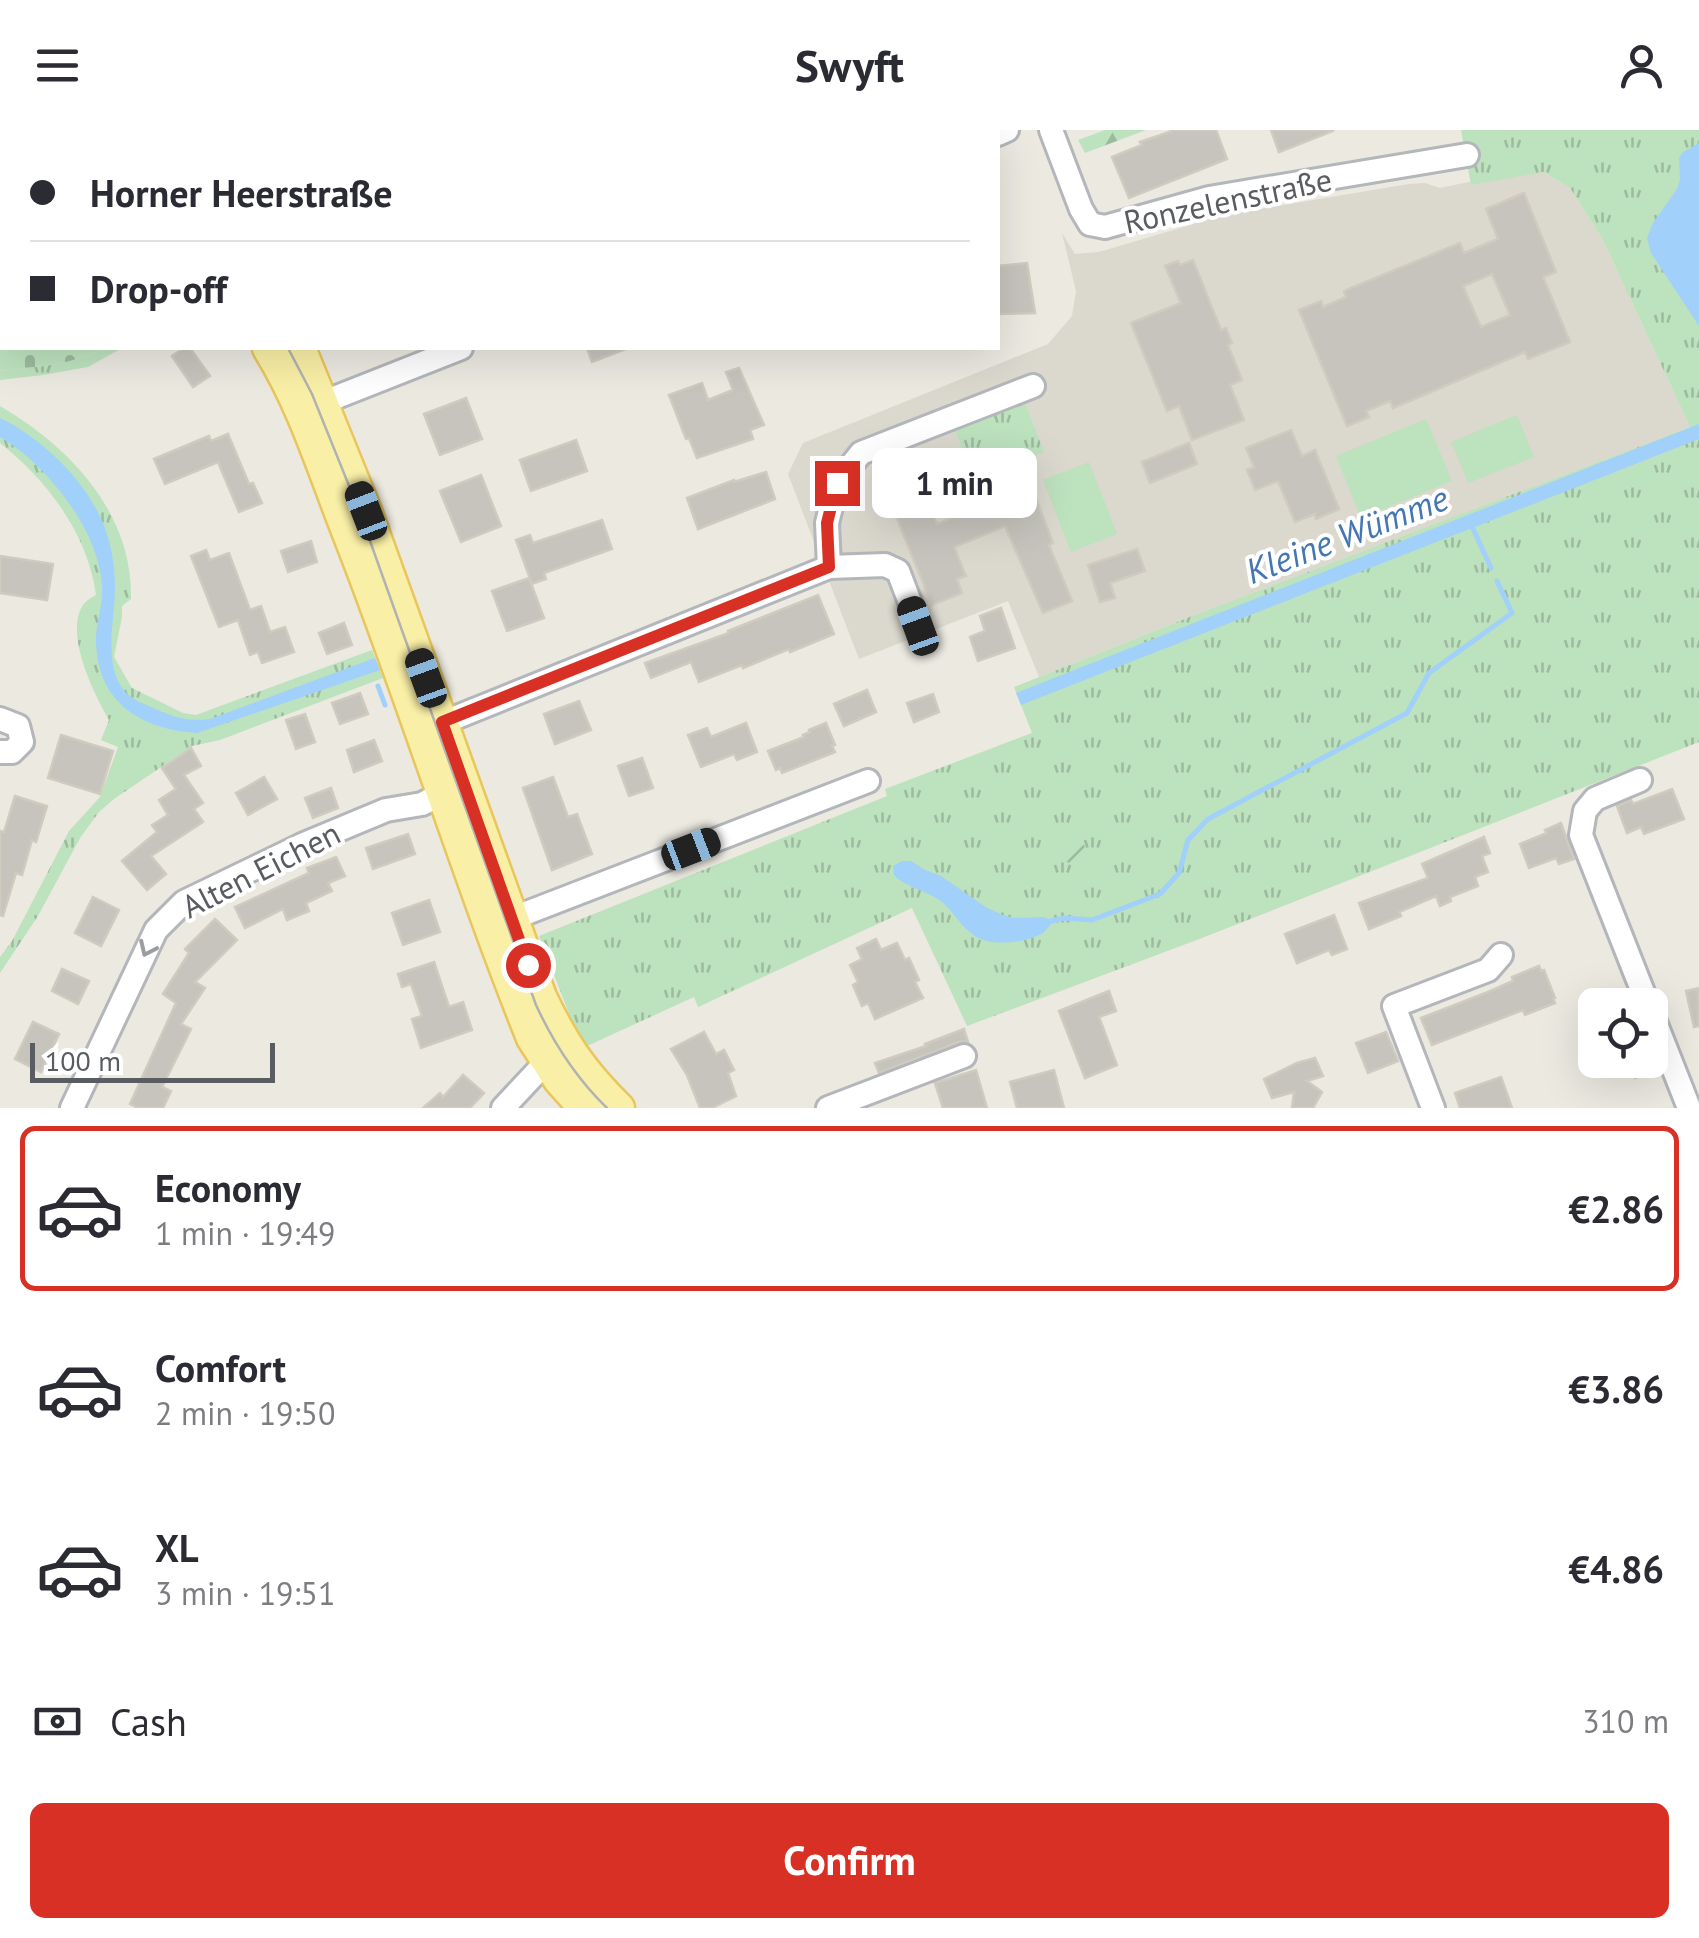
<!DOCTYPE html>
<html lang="en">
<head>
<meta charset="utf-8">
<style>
  body { margin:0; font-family:"PT Sans",sans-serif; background:#f2f2f3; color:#2b2b33; height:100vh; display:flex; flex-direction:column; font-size:38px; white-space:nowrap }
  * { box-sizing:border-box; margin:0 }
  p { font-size:32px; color:#7c7c81 }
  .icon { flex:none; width:55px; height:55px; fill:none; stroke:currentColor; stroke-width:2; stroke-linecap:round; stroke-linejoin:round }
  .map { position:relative; height:978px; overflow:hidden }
  .side { display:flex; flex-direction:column; background:#fff; flex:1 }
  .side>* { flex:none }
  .banner { position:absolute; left:0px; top:0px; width:1000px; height:220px; box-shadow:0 10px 40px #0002; display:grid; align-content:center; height:220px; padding:0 30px; background:#fff }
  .buttons { position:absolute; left:1578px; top:858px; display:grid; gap:20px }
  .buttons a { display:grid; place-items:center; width:90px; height:90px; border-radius:15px; background:#fff; box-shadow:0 10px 40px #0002; font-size:50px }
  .scale { position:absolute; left:30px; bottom:25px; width:245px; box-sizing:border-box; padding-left:10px; border:5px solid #595c60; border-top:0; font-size:28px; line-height:35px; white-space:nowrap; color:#595c60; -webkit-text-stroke:8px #fff; paint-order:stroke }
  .end { position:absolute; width:45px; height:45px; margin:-22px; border:12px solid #d93025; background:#fff; box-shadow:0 0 0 5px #fff }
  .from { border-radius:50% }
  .bubble { position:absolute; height:70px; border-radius:15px; background:#fff; box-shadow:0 10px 40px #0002; font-size:32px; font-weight:700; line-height:70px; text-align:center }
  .car { position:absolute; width:30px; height:60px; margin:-30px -15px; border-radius:12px; box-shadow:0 0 8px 2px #0007; background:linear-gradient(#222 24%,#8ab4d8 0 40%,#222 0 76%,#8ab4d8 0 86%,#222 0) }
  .banner b { display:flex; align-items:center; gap:35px; height:95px; font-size:38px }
  .banner b+b { border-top:2px solid #e1e1e2 }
  .banner i { width:25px; height:25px; background:#2b2b33 }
  ul { padding:18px 0 0; list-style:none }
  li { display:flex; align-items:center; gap:30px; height:165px; margin:0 20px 15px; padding:0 10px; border:5px solid transparent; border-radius:15px }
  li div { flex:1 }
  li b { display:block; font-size:38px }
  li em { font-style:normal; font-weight:700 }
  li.active { border-color:#d93025 }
  li>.icon { width:90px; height:90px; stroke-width:1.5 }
  .pay { display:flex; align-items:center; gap:25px; height:110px; padding:0 30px; font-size:38px }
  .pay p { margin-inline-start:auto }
  .primary-button { display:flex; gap:20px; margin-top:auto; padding:20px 30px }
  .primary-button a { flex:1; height:115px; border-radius:15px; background:#d93025; color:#fff; font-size:40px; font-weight:700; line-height:115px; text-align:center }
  header { display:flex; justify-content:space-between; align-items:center; height:130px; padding:0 30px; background:#fff; font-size:45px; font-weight:700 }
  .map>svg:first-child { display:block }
</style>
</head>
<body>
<header><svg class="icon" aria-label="menu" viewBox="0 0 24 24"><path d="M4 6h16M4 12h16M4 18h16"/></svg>Swyft<svg class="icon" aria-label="person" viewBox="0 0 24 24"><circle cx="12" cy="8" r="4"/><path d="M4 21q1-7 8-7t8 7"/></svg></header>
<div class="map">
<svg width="1699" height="978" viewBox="0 0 1699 978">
  <defs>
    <pattern id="grass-tufts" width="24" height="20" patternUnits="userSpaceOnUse" patternTransform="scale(2.5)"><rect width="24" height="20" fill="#bde2be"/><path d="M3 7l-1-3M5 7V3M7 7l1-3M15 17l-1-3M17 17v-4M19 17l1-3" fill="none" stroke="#9dba9e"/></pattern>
    <pattern id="forest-firs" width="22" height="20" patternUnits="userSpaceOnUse" patternTransform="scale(2.5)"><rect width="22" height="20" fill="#bde2be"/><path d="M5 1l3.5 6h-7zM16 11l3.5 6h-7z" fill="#9dba9e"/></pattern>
    <pattern id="cemetery-stones" width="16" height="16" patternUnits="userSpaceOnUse" patternTransform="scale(2.5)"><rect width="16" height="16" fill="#bde2be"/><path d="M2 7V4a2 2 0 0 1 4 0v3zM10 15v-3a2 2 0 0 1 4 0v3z" fill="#9dba9e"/></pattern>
    <pattern id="garden-furrows" width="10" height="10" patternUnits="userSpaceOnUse" patternTransform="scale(2.5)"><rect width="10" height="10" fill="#bde2be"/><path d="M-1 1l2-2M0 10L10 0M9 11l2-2" fill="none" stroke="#9dba9e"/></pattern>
  </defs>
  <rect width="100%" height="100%" fill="#ebe9e0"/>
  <path fill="#fbf4d5" d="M 217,0 L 640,0 L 634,2 L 211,2 Z"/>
  <path fill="#dbd8ce" d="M 1536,38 L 1570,58 L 1602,108 L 1690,297 L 1202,482 L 1039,547 L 1008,471 L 859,529 L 788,344 L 803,313 L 1048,214 L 1072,186 L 1076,161 L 1062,103 L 1075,124 L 1099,122 L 1224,85 L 1409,54 L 1425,53 L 1440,58 Z"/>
  <g fill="url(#grass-tufts)">
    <path d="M 1461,0 L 1699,0 L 1699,612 L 1202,808 L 967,896 L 912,778 L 698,877 L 694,867 L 587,916 L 570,886 L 539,806 L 887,666 L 885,659 L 1032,603 L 1014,557 L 1202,482 L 1690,297 L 1602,108 L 1570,58 L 1543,42 L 1471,55 Z"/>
    <path d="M 105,218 L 122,218 L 88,237 L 43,245 L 0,250 L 0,241 C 37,237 72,235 105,218 Z"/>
    <path d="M 1025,273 L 1044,322 L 973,348 L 955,300 Z"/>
    <path d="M 0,276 C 70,317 133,383 131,469 L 122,476 L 122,487 L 114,527 L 132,558 L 183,583 L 196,585 L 372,520 L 383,548 L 220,610 L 192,616 L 114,669 L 99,682 L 80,708 L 38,786 L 0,843 L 0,827 L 12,811 L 69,701 L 100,667 L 118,617 L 101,610 L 109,590 C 94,564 64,504 83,475 C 86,471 92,467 96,465 C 88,404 47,350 0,313 Z"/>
  </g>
  <path fill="url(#forest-firs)" d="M 1105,0 L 1146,0 L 1085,23 L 1078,10 Z"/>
  <path fill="url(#cemetery-stones)" d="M 2,171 L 2,218 L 105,218 C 72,235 37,237 0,241 L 0,172 Z"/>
  <circle fill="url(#garden-furrows)" cx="1074" cy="722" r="12"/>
  <g fill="#bde2be">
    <path d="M 1517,285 L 1534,327 L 1468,353 L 1451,312 Z"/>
    <path d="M 1426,289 L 1452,351 L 1361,388 L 1336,326 Z"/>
    <path d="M 1089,332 L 1117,404 L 1071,422 L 1043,350 Z"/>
  </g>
  <g fill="#a1d0fa">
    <path d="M 1699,13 L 1699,196 L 1651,123 L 1647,108 L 1653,93 L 1677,59 L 1680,50 L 1679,28 L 1683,22 Z"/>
    <path d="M 0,288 C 47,311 96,360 109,411 C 113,426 115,442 115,457 C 115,491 100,542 131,567 C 136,571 145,574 151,577 C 172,587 188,592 210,589 L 375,528 L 380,540 L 197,603 C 140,599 96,572 96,509 C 96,494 102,479 102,463 C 104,406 48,335 0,307 Z"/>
    <path d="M 1699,294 L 1699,309 L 1021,575 L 1016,563 Z"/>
    <path d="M 902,731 L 911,731 L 925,740 L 941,746 L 987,778 L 1003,785 L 1014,788 L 1044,787 L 1053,791 C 1051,794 1046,801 1043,803 C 1026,813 991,817 975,806 C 961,797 954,782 942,772 C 927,760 908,759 894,745 L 893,736 Z"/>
  </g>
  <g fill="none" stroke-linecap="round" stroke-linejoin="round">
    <g stroke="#a1d0fa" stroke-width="5">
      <path d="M 1469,390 L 1491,438"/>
      <path d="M 378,556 L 385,575"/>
      <path d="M 1047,792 L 1064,788 L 1092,790 L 1160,764 L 1179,743 L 1188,710 L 1208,689 L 1407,583 L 1429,543 L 1512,483 L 1497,451"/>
    </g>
  </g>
  <g fill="#c6c4bd" stroke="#cfcbbf" stroke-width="2.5" fill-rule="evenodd">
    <path d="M 1175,0 L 1216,0 L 1227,29 L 1129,68 L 1112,27 L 1142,15 L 1140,12 Z"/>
    <path d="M 1271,0 L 1333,0 L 1333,1 L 1279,22 Z"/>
    <path d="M 1524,63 L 1556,142 L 1543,147 L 1570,212 L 1528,229 L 1525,222 L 1393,278 L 1390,271 L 1366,281 L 1369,287 L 1347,296 L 1299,180 L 1321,171 L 1323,177 L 1346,167 L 1344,161 L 1460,113 L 1464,123 L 1498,109 L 1486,79 ZM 1492,144 L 1510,185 L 1481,197 L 1463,156 Z"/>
    <path d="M 1193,130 L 1221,200 L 1226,198 L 1232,213 L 1228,215 L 1242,250 L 1230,255 L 1244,290 L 1192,310 L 1179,276 L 1167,281 L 1131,193 L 1181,173 L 1165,136 L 1178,131 L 1180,135 Z"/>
    <path d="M 1027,133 L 1035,183 L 998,184 L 998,136 Z"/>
    <path d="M 184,218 L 190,218 L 210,246 L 193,257 L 172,226 Z"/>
    <path d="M 587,218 L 626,218 L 626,219 L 592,232 Z"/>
    <path d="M 739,238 L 764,295 L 750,300 L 753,309 L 697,328 L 689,308 L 686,309 L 669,265 L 702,253 L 708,270 L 733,260 L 726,242 Z"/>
    <path d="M 466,268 L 482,309 L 440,325 L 424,284 Z"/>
    <path d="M 1291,300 L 1302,326 L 1315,320 L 1339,379 L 1316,389 L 1315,384 L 1295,392 L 1278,351 L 1255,360 L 1247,340 L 1254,337 L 1246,318 Z"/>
    <path d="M 228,304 L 249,354 L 253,353 L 262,373 L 239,382 L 218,332 L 165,354 L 154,329 L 209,306 L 211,311 Z"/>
    <path d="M 576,310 L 587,341 L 531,361 L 520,330 Z"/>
    <path d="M 1189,313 L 1197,334 L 1150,353 L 1142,332 Z"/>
    <path d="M 908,321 L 918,347 L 925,344 L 934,366 L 927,369 L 937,394 L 1024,359 L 1030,374 L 1037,371 L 1053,413 L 1049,415 L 1072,471 L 1043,483 L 1005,396 L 954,417 L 966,446 L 957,449 L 962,463 L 932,475 L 883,354 L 891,351 L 882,331 Z"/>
    <path d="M 766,342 L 775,369 L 698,399 L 687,368 L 734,350 L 734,352 Z"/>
    <path d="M 481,345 L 501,396 L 461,412 L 440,361 Z"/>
    <path d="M 602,390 L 612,419 L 544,443 L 546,449 L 532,454 L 516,410 L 530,405 L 533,413 Z"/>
    <path d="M 311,411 L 317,432 L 288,442 L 281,421 Z"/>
    <path d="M 1137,419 L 1145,441 L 1110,453 L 1115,468 L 1100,472 L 1088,435 Z"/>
    <path d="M 206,420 L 210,430 L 229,423 L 250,480 L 261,476 L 270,502 L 285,497 L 294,522 L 262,533 L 258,522 L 250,525 L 238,490 L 219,497 L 191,426 Z"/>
    <path d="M 0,426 L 53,434 L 47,470 L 0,463 Z"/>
    <path d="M 529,448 L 544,488 L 507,501 L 492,461 Z"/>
    <path d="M 818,465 L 834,504 L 790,522 L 789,519 L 743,538 L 742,535 L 699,552 L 691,532 L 651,548 L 645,533 L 729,503 L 728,501 Z"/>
    <path d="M 1001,478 L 1015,518 L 978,531 L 970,507 L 985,501 L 980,486 Z"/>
    <path d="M 344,493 L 352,515 L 327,524 L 319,503 Z"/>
    <path d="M 867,560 L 876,582 L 844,596 L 834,574 Z"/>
    <path d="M 360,563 L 368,584 L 340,594 L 332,573 Z"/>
    <path d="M 933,564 L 939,582 L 914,592 L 907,573 Z"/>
    <path d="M 579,571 L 591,600 L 555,614 L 544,584 Z"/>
    <path d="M 305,584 L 315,612 L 296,619 L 286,590 Z"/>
    <path d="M 746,593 L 757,622 L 737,630 L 734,624 L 701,637 L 688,605 L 707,598 L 711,607 Z"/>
    <path d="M 826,593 L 835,615 L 832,616 L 835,622 L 782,643 L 780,638 L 776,640 L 768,621 L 804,607 L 803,605 L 810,602 L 809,600 Z"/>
    <path d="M 61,605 L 113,621 L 100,664 L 48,648 Z"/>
    <path d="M 374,610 L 382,631 L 354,642 L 347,620 Z"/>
    <path d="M 191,618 L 201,636 L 184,645 L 203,673 L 194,679 L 203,692 L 151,726 L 166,744 L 147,760 L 122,731 L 157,702 L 152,695 L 168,685 L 159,670 L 176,659 L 162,638 Z"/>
    <path d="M 642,628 L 653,658 L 629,666 L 618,636 Z"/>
    <path d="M 264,647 L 277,669 L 248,685 L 236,663 Z"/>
    <path d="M 553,647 L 568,687 L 577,684 L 592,724 L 552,740 L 523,658 Z"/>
    <path d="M 331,658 L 338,678 L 313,688 L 305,668 Z"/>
    <path d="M 1672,659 L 1684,689 L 1644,704 L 1641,697 L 1627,703 L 1617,676 L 1631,670 L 1633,674 Z"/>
    <path d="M 15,666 L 47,676 L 36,712 L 32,710 L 22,745 L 16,743 L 3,786 L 0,785 L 0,701 L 4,702 Z"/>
    <path d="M 1561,693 L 1574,729 L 1559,734 L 1556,728 L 1529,738 L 1520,714 L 1547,703 L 1545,700 Z"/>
    <path d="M 408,704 L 415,724 L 373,739 L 366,718 Z"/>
    <path d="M 1484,707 L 1490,723 L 1482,726 L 1488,742 L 1475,747 L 1478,756 L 1450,767 L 1451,771 L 1440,776 L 1436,766 L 1399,782 L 1401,786 L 1369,799 L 1359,773 L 1428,748 L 1422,734 Z"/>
    <path d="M 336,727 L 345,746 L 328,753 L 332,761 L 306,773 L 309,781 L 287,790 L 283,779 L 245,798 L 235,777 L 309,743 L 307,738 Z"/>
    <path d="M 93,767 L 119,780 L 101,816 L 75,803 Z"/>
    <path d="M 429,770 L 440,802 L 403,815 L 392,783 Z"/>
    <path d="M 1334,785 L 1347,819 L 1332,825 L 1329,820 L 1297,833 L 1285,804 Z"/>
    <path d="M 215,789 L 237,810 L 195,852 L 205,858 L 181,894 L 191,899 L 162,957 L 171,961 L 163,978 L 138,978 L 130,974 L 176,873 L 163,864 L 189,823 L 185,819 Z"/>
    <path d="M 876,809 L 881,820 L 897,813 L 905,830 L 909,828 L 919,850 L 915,852 L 923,868 L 875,889 L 868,873 L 862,876 L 853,855 L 858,852 L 850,835 L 862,829 L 857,818 Z"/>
    <path d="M 434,832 L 449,877 L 463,872 L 472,900 L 421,918 L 412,889 L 422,886 L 411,854 L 402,857 L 398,844 Z"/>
    <path d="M 1539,836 L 1541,841 L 1544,840 L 1555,868 L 1553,869 L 1555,873 L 1525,885 L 1523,880 L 1432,915 L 1421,888 L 1488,862 L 1513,851 L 1512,847 Z"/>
    <path d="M 62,839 L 89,851 L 78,874 L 52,861 Z"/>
    <path d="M 1699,858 L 1699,896 L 1694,897 L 1686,861 Z"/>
    <path d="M 1109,861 L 1116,881 L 1099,887 L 1117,935 L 1085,948 L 1059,881 Z"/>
    <path d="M 33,892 L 59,904 L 41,942 L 15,929 Z"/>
    <path d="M 964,899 L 968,912 L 959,912 L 879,943 L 875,933 L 926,916 L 925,914 Z"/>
    <path d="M 704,902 L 716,924 L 724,920 L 734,940 L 728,943 L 736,966 L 712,978 L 700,978 L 687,945 L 671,919 Z"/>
    <path d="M 1386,902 L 1398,931 L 1368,943 L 1356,913 Z"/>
    <path d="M 1315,928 L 1323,946 L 1307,951 L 1322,962 L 1313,978 L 1292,978 L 1294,962 L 1272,968 L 1264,949 L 1297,933 Z"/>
    <path d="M 1628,930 L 1653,930 L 1657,940 L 1635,948 Z"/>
    <path d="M 976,940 L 987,978 L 943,978 L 935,953 Z"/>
    <path d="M 1054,940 L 1064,978 L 1017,978 L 1010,952 Z"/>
    <path d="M 463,945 L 484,963 L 470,978 L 423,978 L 440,963 L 443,967 Z"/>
    <path d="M 1501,947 L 1512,978 L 1460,978 L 1455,963 Z"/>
  </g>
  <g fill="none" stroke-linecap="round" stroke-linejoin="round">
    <defs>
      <g id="minor">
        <path d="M 17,0 L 55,0"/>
        <path d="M 103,0 L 105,2"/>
        <path d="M 343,0 L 344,2"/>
        <path d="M 1051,0 L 1081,79 L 1090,94 L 1105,97 L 1209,68 L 1467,25"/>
        <path d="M 998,4 L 1007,0"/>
        <path d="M 324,272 L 461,218"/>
        <path d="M 829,437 L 827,393 L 837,353 L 861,323 L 1033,256"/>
        <path d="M 0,589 L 18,596 L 22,612 L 12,622 L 0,622"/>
        <path d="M 442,593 L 829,437 L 885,435 L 898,441 L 919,496"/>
        <path d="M 1640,650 L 1595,669 L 1585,681 L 1581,705 L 1648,875"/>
        <path d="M 511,789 L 868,651"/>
        <path d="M 1650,879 L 1689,978"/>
        <path d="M 72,978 L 156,800 L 184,772 L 302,715 L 386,680 L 422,674 L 443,663"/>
        <path d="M 503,978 L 546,932"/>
        <path d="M 828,978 L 964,926"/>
        <path d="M 1433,978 L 1394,876 L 1488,840 L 1501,825"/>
      </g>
      <g id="major">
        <path d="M 82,0 L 83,2"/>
        <path d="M 132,0 L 134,2"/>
        <path d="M 268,218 C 304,276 324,343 349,406 C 414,572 466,743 532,908 L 559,950 L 584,978"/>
        <path d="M 300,218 L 366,381 L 541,867 C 563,913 582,942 619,978"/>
      </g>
    </defs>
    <use href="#minor" stroke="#b3b6ba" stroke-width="28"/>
    <use href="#major" stroke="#e9c65b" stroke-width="35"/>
    <use href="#minor" stroke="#fff" stroke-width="22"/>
    <use href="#major" stroke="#faefa6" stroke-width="30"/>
    <g stroke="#b1b2b2" stroke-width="2.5">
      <path d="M 108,0 L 110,2"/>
      <path d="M 288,218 L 312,264 L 360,383 L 536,875 C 554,914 576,948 607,978"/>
    </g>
  </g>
  <defs><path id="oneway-chevron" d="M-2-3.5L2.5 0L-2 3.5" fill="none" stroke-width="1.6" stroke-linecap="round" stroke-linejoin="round" transform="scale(2.5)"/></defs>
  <use stroke="#9b9da0" href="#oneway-chevron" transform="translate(147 819) rotate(115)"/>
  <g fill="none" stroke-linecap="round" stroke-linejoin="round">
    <path stroke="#d93025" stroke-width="12" d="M 528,835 L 442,592 L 829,437 L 827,393 L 837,353"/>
  </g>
  <g text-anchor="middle" stroke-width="8" stroke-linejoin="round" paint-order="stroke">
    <g font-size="32" fill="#595c60" stroke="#fff">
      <text transform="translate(1228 71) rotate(-12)" y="11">Ronzelenstraße</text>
      <text transform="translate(261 740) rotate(-27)" y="11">Alten Eichen</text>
    </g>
    <g font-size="35" font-style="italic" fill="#4376b2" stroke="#fff">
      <text transform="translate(1347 405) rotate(-21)" y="12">Kleine Wümme</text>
    </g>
  </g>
</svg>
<div class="buttons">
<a><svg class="icon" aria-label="locate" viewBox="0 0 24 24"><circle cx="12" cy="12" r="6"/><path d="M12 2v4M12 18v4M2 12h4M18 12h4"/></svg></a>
</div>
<div class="scale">100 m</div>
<i class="end from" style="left:528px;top:835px"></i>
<i class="end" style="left:837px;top:353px"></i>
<div class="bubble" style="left:872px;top:318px;width:165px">1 min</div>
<i class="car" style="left:366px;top:381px;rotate:339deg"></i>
<i class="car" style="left:918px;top:496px;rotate:340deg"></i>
<i class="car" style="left:426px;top:548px;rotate:340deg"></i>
<i class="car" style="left:691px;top:719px;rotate:69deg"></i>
<div class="banner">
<b><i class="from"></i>Horner Heerstraße</b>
<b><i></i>Drop-off</b>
</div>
</div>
<section class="side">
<ul>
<li class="active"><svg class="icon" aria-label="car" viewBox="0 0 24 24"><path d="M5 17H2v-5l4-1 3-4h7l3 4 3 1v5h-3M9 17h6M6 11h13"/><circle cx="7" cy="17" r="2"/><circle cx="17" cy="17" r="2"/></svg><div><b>Economy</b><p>1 min · 19:49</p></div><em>€2.86</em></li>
<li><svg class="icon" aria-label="car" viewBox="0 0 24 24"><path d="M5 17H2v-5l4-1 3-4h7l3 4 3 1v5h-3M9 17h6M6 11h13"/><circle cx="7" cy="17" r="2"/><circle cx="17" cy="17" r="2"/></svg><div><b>Comfort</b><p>2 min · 19:50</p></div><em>€3.86</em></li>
<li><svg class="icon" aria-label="car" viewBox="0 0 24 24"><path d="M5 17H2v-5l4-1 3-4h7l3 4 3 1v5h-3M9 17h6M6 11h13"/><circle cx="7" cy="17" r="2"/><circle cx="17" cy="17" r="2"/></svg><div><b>XL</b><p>3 min · 19:51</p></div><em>€4.86</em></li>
</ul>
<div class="pay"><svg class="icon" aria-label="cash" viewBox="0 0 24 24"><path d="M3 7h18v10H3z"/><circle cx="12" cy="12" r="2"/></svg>Cash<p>310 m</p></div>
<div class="primary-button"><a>Confirm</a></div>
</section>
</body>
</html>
